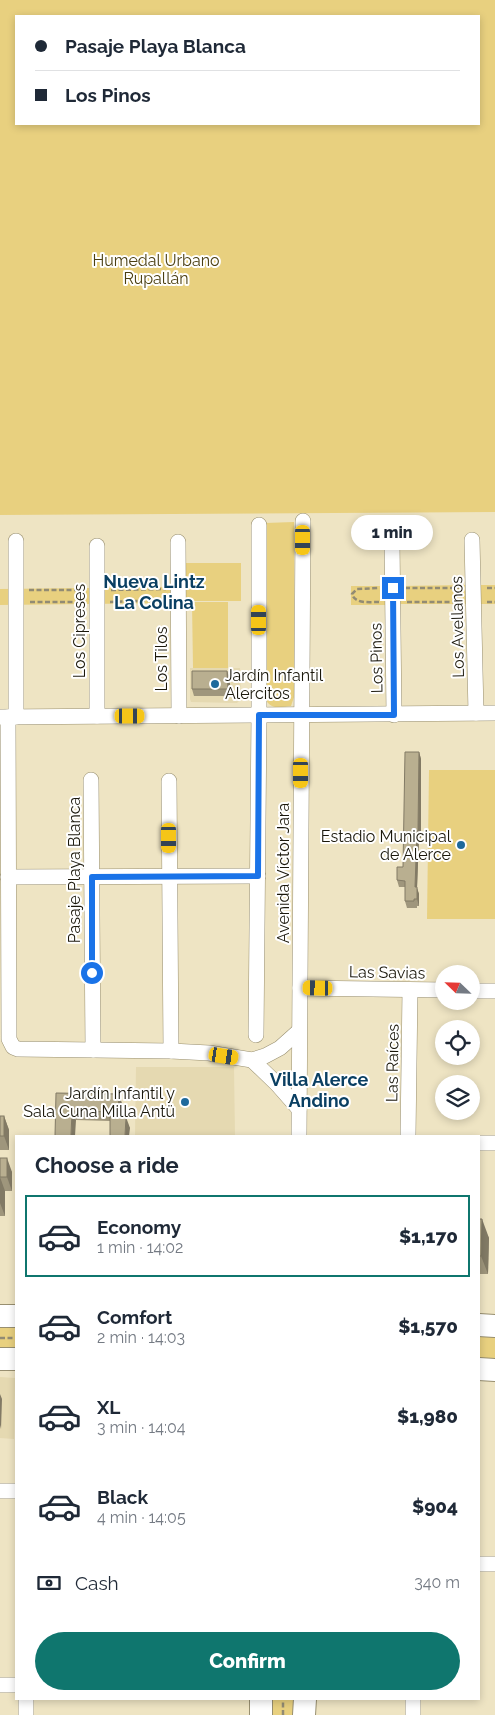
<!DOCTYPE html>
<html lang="en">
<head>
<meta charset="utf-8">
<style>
  body { margin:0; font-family:Raleway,sans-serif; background:#f6f6f7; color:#1f2937; height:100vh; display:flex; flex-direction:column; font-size:19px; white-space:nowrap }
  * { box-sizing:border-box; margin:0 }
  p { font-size:16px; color:#747a83 }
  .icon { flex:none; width:28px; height:28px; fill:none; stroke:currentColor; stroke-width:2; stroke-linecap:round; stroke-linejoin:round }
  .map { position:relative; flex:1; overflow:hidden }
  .details { position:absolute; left:15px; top:1135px; width:465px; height:565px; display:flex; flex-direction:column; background:#fff; border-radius:0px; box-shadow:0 2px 8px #0003 }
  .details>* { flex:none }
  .banner { position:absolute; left:15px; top:15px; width:465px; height:110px; border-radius:0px; box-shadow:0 2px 8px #0003; display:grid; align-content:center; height:110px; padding:0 20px; background:#fff }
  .needle { width:32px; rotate:293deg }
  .tools { position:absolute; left:435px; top:965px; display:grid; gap:10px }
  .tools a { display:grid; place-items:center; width:45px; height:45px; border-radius:50%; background:#fff; box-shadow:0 2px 8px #0003; font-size:25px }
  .end { position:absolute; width:22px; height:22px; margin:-11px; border:6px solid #1a73e8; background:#fff; box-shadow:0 0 0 2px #fff }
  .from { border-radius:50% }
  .bubble { position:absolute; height:35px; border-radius:18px; background:#fff; box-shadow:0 2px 8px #0003; font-size:16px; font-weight:800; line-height:35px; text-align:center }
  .car { position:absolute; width:15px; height:30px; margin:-15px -8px; border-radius:6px; box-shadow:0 0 4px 1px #0007; background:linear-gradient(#f5c518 24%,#345 0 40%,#f5c518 0 76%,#345 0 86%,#f5c518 0) }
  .banner b { display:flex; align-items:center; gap:18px; height:48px; font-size:19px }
  .banner b+b { border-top:1px solid #e0e1e3 }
  .banner i { width:12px; height:12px; background:#1f2937 }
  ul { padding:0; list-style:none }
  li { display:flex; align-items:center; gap:15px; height:82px; margin:0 10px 8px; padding:0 10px; border:2px solid transparent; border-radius:0px }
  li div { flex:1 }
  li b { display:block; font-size:19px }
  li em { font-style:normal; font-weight:800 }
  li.selected { border-color:#0f766e }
  li>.icon { width:45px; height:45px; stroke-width:1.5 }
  h2 { padding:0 20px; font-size:22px; line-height:60px }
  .pay { display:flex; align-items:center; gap:12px; height:55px; padding:0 20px; font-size:19px }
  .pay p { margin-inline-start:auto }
  .cta { display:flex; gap:10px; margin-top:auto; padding:10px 20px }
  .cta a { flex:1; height:58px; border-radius:30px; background:#0f766e; color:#fff; font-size:20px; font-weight:800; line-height:58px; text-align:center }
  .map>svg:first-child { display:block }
</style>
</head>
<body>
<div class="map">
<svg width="495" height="1715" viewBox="0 0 495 1715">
  <rect width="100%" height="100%" fill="#eee4c3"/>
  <g fill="#e5d9b1">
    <path d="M 190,668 L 240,668 L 241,699 L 237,703 L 191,702 L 190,699 Z"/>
    <path d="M 136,1067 L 234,1067 L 235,1136 L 135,1136 Z"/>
    <path d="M 0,1377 L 15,1378 L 14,1439 L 0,1438 Z"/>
  </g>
  <g fill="#e8d07f" fill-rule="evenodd">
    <path d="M 0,0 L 495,0 L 495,512 L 0,515 ZM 16,16 L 479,16 L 479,124 L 16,124 Z"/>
    <path d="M 294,522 L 294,697 L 291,706 C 282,707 271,710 266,700 L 265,523 Z"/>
    <rect x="183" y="563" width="58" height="38"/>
    <path d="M 468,585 L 468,604 L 400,604 L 400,586 Z"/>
    <rect x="481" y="585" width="14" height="19"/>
    <rect x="351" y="586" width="37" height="19"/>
    <path d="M 173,587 L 174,603 L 0,605 L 0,589 Z"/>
    <path d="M 192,602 L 228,602 L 228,668 L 193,668 Z"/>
    <path d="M 429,770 L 495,770 L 495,919 L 427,919 Z"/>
    <rect x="0" y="1324" width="16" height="28"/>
    <rect x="479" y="1333" width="16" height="29"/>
    <path d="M 269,1699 L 297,1699 L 296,1715 L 269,1715 Z"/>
  </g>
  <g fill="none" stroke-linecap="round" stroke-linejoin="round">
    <defs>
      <g id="street">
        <path d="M 472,540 L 476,713"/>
        <path d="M 16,541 L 16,717"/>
        <path d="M 178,542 L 179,716"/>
        <path d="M 392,542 L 394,715"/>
        <path d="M 97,546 L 97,716"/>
        <path d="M 0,717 L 495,713"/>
        <path d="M 8,717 L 9,1039 L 13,1047 L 18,1049 L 171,1051 L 209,1053 L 252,1060 L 265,1056 L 280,1048 L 299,1031"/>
        <path d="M 91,780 L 93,1050"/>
        <path d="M 169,781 L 171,1051"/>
        <path d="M 8,877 L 258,876"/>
        <path d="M 300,988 L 444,990"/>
        <path d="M 471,991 L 495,991"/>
        <path d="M 256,1035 L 259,715 L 259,525"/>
        <path d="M 252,1060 L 277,1084 L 299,1109"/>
        <path d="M 299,1136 L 303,521"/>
        <path d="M 408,1136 L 410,990"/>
        <path d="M 479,1143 L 495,1143"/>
        <path d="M 0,1491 L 16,1491"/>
        <path d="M 479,1564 L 495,1564"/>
        <path d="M 0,1685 L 16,1685"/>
        <path d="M 26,1715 L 26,1699"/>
        <path d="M 413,1715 L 413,1699"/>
      </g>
      <g id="secondary">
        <path d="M 0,1316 L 16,1316"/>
        <path d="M 479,1325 L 495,1326"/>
        <path d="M 0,1359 L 16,1359"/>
        <path d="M 479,1369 L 495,1370"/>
        <path d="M 261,1715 L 261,1699"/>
        <path d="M 304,1715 L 305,1699"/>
      </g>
    </defs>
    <use href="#street" stroke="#988f70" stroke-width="16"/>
    <use href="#secondary" stroke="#988f70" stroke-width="24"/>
    <g stroke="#928b73" stroke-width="2.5" stroke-dasharray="5 2.5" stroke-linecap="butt">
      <path d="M 405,588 L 459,588"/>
      <path d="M 487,588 L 495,588"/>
      <path d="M 29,590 L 83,590"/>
      <path d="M 111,590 L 166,589"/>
      <path d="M 30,602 L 85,602"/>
      <path d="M 110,602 L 165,600"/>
      <path d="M 379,602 C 369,602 355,604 352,594 L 357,589 L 379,588"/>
      <path d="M 407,602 L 461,602"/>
      <path d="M 487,602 L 495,602"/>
      <path d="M 0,1338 L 16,1338"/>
      <path d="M 283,1715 L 283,1699"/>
    </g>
    <use href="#street" stroke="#fff" stroke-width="15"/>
    <use href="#secondary" stroke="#fff" stroke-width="22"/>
  </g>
  <g fill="#9f967c">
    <path d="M 227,671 L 230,679 L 230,696 L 194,696 L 192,689 Z"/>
    <path d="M 419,752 L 421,759 L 421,838 L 419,838 L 417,888 L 419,894 L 419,906 L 417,906 L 417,908 L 407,908 L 405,901 L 405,887 L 399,887 L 397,880 L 403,867 Z"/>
    <path d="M 56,1093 L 119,1094 L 122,1104 L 122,1117 L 130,1128 L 110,1121 L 76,1120 Z"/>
    <path d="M 0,1116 L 4,1116 L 9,1130 L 9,1150 L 0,1150 Z"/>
    <path d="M 0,1158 L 12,1172 L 12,1191 L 5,1191 L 5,1216 L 0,1216 Z"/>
    <path d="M 479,1219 L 489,1238 L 488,1274 L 479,1274 Z"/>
  </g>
  <g fill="#827a65">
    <path d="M 227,671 L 230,679 L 230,696 L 228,689 Z"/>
    <path d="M 419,752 L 421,759 L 421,838 L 418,831 Z"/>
    <path d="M 417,831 L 419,838 L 417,888 L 419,894 L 419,906 L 417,899 L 415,887 Z"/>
    <path d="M 119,1094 L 122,1104 L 122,1122 L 118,1112 Z"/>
    <path d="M 72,1111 L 76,1120 L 75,1136 L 71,1136 Z"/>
    <path d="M 4,1116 L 9,1130 L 9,1150 L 4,1136 Z"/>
    <path d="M 126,1117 L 130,1128 L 129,1136 L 125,1136 Z"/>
    <path d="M 7,1158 L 12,1172 L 12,1191 L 7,1177 Z"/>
    <path d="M 0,1177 L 5,1191 L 5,1216 L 0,1203 Z"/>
    <path d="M 482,1219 L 489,1238 L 488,1274 L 481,1256 Z"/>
    <path d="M 0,1394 L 2,1399 L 1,1429 L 0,1425 Z"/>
  </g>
  <g fill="#b9af90" stroke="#827a65">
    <path d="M 192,671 L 227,671 L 228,689 L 192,689 Z"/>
    <path d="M 405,752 L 419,752 L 418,831 L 417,831 L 415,887 L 417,887 L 417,899 L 414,899 L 414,901 L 405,901 L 405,881 L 397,880 L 397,867 L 403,867 Z"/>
    <path d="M 56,1093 L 119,1094 L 118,1112 L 72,1111 L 71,1136 L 55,1136 Z"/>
    <rect x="0" y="1116" width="4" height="20"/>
    <path d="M 110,1117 L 126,1117 L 125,1136 L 110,1136 Z"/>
    <rect x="0" y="1158" width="7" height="19"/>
    <path d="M 479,1219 L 482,1219 L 481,1256 L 479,1256 Z"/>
  </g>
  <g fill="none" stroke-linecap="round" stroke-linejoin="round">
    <path stroke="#1a73e8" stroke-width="6" d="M 92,973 L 92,877 L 258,876 L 259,715 L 394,715 L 393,588"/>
  </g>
  <g fill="#1e699c" stroke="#fff" stroke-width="2">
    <circle cx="215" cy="684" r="5"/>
    <circle cx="461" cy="845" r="5"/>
    <circle cx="185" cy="1102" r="5"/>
  </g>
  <g text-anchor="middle" stroke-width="4" stroke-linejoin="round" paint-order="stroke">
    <g font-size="16" fill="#4b3f12" stroke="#fff">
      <text x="156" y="266">Humedal Urbano<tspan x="156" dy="18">Rupallán</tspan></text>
    </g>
    <g font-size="16" fill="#1a170b" stroke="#fff">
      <text transform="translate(457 627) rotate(-91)" y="6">Los Avellanos</text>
      <text transform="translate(79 631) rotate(-90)" y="6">Los Cipreses</text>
      <text transform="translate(376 658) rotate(-91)" y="6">Los Pinos</text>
      <text transform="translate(161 659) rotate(-90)" y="6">Los Tilos</text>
      <text transform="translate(74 870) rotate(-90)" y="6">Pasaje Playa Blanca</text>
      <text transform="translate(283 873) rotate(-90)" y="6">Avenida Víctor Jara</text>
      <text transform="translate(387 972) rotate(1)" y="6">Las Savias</text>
      <text transform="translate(392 1063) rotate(-89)" y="6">Las Raíces</text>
    </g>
    <g font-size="16" fill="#1a170b" stroke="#fff" text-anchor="end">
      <text x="225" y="681" text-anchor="start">Jardín Infantil<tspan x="225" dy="18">Alercitos</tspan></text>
      <text x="451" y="842">Estadio Municipal<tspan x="451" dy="18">de Alerce</tspan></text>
      <text x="175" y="1099">Jardín Infantil y<tspan x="175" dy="18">Sala Cuna Milla Antü</tspan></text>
    </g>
    <g font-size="18" font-weight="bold" fill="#0a3f62" stroke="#fff">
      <text x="154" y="588">Nueva Lintz<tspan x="154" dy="21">La Colina</tspan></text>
      <text x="319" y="1086">Villa Alerce<tspan x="319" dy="21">Andino</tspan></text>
    </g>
  </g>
</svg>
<div class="tools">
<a><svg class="needle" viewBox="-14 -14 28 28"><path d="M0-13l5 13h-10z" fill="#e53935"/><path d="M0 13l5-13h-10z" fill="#747a83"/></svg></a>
<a><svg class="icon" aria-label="locate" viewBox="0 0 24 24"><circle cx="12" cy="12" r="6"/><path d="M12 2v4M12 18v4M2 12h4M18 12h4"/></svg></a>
<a><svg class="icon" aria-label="layers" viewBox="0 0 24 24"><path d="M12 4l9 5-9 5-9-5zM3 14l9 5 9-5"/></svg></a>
</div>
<i class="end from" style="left:92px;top:973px"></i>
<i class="end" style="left:393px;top:588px"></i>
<div class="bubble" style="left:351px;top:515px;width:82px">1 min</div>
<i class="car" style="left:303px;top:540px;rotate:180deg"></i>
<i class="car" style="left:259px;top:620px;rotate:0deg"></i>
<i class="car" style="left:130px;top:716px;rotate:90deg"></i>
<i class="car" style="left:301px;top:773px;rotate:180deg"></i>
<i class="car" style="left:169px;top:838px;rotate:180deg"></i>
<i class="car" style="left:318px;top:988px;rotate:271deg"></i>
<i class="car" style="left:224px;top:1056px;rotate:99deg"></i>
<div class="banner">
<b><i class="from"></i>Pasaje Playa Blanca</b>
<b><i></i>Los Pinos</b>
</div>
<section class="details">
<h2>Choose a ride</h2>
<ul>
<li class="selected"><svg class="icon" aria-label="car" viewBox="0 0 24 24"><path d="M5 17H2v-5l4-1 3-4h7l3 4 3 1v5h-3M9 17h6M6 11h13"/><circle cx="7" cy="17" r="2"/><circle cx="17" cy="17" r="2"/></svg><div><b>Economy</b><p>1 min · 14:02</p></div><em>$1,170</em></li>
<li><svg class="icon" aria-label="car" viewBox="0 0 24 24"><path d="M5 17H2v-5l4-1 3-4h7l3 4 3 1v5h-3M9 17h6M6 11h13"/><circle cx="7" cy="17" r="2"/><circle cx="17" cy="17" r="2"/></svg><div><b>Comfort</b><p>2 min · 14:03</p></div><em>$1,570</em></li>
<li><svg class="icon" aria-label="car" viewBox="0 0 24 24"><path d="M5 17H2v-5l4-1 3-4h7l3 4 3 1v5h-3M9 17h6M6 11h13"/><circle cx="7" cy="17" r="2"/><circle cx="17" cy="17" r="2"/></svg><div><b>XL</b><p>3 min · 14:04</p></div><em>$1,980</em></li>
<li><svg class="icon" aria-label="car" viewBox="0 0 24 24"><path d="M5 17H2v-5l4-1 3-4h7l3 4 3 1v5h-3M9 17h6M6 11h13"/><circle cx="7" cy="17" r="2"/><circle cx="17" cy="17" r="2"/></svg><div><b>Black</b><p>4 min · 14:05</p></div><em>$904</em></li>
</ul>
<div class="pay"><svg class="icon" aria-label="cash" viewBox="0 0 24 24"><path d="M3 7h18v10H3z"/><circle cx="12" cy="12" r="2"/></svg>Cash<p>340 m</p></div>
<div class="cta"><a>Confirm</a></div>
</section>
</div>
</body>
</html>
